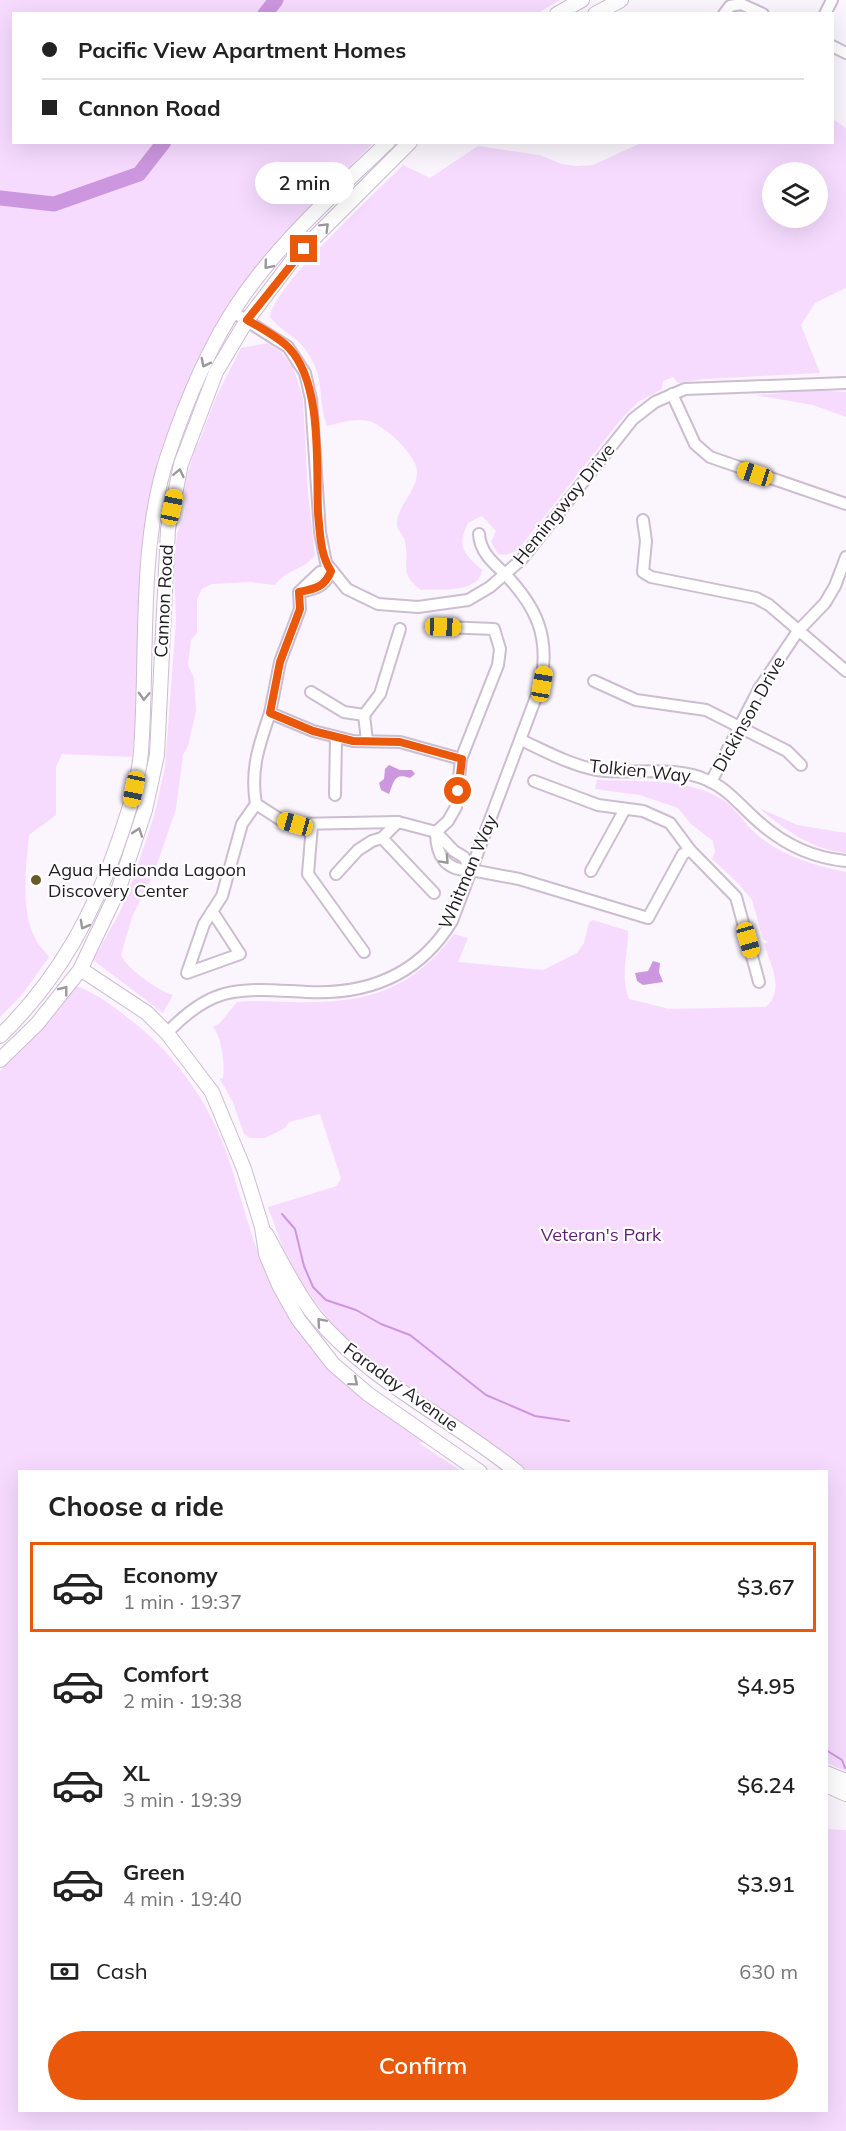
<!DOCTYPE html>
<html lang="en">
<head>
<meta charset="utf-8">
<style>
  body { margin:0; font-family:Mulish,sans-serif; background:#f2f2f2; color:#222; height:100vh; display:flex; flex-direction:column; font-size:22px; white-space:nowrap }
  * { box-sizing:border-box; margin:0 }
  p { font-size:20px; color:#767676 }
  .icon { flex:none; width:33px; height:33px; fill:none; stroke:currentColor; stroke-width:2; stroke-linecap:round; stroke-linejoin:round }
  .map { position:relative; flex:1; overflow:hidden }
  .details { position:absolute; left:18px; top:1470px; width:810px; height:642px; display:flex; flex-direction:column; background:#fff; border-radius:0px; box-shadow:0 6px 24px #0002 }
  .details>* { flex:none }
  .guide { position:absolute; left:12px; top:12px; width:822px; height:132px; border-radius:0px; box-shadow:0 6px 24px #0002; display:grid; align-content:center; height:132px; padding:0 30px; background:#fff }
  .fabs { position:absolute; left:762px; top:162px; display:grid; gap:12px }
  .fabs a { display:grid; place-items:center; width:66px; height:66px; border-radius:50%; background:#fff; box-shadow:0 6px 24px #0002; font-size:30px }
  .end { position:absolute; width:27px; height:27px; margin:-14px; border:8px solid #ea580c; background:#fff; box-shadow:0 0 0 3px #fff }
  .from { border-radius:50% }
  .bubble { position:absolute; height:42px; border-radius:21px; background:#fff; box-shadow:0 6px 24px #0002; font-size:20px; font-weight:600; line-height:42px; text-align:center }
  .car { position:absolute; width:18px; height:36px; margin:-18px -9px; border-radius:8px; box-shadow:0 0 4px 2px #0007; background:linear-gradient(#f5c518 24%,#345 0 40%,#f5c518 0 76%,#345 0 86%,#f5c518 0) }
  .guide b { display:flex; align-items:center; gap:21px; height:57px; font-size:22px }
  .guide b+b { border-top:2px solid #e0e0e0 }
  .guide i { width:15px; height:15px; background:#222 }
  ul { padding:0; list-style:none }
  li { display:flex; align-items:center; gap:18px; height:90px; margin:0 12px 9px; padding:0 18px; border:3px solid transparent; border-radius:0px }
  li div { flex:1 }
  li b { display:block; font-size:22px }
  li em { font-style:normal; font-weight:600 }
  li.on { border-color:#ea580c }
  li>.icon { width:54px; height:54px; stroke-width:1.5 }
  h2 { padding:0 30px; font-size:27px; line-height:72px }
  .pay { display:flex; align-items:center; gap:15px; height:66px; padding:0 30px; font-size:22px }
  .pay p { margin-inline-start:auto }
  .primary-button { display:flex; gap:12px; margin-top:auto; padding:12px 30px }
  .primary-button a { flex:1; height:69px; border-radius:36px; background:#ea580c; color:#fff; font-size:24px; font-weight:600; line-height:69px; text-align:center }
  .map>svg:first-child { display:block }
</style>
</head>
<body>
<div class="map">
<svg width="846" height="2131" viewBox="0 0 846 2131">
  <rect width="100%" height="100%" fill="#fbf5fe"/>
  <g fill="#f6dbff" fill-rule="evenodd">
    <path d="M 0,0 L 560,0 L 536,14 L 14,14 L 14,142 L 373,143 L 271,248 L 202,350 L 158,458 L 140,560 L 136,724 L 132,757 L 62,754 L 56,767 L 56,815 L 29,835 C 26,869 20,907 35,938 C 38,945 45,951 49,957 L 21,996 L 0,1017 Z"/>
    <path d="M 833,119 L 846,128 L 846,288 L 815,303 L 801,325 L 820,373 L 704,379 L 678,383 L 673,377 L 663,381 L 662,389 L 638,402 L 623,417 L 517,551 L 504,555 L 498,554 L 491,542 L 496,531 L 482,516 L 468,523 C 456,548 464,553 482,570 C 479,594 439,589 421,590 C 398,572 410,566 405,542 C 404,534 396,531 397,522 C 399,503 418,490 417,471 C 417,455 382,423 368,421 C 354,418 341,423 327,426 C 317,398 326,377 305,349 C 295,335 279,330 270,317 C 273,286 377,192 403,165 L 430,178 L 478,146 L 539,155 L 562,164 L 577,166 L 593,165 L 641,143 L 832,142 ZM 772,172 L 818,172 L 818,218 L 772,218 Z"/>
    <path d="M 268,343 L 281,352 L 293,367 L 303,398 L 308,493 L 315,556 C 301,571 289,568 275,585 L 251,582 L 212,584 L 202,589 L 197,599 L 197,633 L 191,640 L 188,665 L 194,678 L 196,711 L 188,746 L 183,755 L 176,809 L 154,873 L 132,917 L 121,955 C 126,968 160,992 173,995 L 163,1013 L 93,960 L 120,912 L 134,877 L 154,816 L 165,767 L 176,621 L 174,569 L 177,533 L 184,518 L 186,504 L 184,487 L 196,445 L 199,442 L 216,397 L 241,348 Z"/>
    <path d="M 820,390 L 846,392 L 846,417 L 813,405 L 755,395 Z"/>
    <path d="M 597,780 C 638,782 687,777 723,800 C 735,808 744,823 755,833 C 781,856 812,865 846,872 L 846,1771 L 827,1763 L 826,1472 L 527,1471 L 380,1369 L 343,1336 L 314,1301 L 298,1277 L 283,1248 L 268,1207 L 337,1186 L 341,1178 L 320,1114 L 289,1122 L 285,1128 L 265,1138 L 250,1138 L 244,1134 L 233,1102 L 220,1079 L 223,1078 C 225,1065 222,1037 213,1027 L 220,1023 L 237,1002 C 256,1000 274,1002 292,1002 C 362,1004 410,993 454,934 L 468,938 L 458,962 L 543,970 L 577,953 L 584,943 L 589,923 L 593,920 L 628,931 C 628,955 620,976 629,999 L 669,1009 L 766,1007 C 785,989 771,966 764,944 L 768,942 L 763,939 L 752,900 L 738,883 L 712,859 L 715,852 L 713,841 L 691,824 L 678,808 L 640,795 L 595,789 Z"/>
    <path d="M 759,808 L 797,825 L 846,833 L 846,853 C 811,849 785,830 759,808 Z"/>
    <path d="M 76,986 C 99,994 118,1010 137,1025 C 175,1056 207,1100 224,1146 C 242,1195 252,1250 277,1296 C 313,1362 365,1400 425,1442 L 419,1443 L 461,1471 L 20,1472 L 20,2110 L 826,2110 L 827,1829 L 846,1830 L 846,2131 L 0,2130 L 0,1071 Z"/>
  </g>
  <g fill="#cc97de">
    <path d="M 389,765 L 400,770 L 412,770 L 415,774 L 410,778 C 394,772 394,782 389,794 L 381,790 L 379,783 L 384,779 L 385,769 Z"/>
    <path d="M 653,961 L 660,963 L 659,972 L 663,982 L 643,985 L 637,981 L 635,973 L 648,971 Z"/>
  </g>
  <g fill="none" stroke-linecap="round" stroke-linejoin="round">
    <g stroke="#cc97de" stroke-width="2">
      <path d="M 282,1214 L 295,1229 L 304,1266 L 313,1287 L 326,1300 L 356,1310 L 381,1324 L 410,1335 L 486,1395 L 535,1416 L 569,1421"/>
      <path d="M 826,1750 L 842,1760 L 845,1768"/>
    </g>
    <g stroke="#cc97de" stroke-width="15">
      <path d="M 265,14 L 276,0"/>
      <path d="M 0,198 L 54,204 L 139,174 L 164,142"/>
    </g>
    <defs>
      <g id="minor">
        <path d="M 724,14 L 730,6 L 741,4 L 763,14"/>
        <path d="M 825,14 L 832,0"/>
        <path d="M 832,46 L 846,53"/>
        <path d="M 233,312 L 288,347 L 305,373 L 311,399 L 320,532 L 326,563 L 347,589 L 378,604 L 418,607 L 468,600 L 490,587 L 522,559 L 633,419 L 655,402 L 685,389 L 846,383"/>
        <path d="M 672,394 L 695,444 L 710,457 L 846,504"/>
        <path d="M 643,520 L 646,541 L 643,572 L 651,577 L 756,598 L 769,605 L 846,671"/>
        <path d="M 299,592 C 315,589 325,587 331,571 L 320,572 L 299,592 L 300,609 L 280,662 L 270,713 L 313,731 L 353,741 L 400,742 L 461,759"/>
        <path d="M 594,681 L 636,700 L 706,710 L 787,751 L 801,765"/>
        <path d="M 311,692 L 344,712 L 364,715 L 367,741"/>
        <path d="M 364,715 L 380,694 L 400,629"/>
        <path d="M 521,740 C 545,751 570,765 597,770 C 632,775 674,765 707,780 C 729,789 742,808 760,823 C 785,845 813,858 846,861"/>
        <path d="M 534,781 L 598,805 L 643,811 L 670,823 L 690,850"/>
        <path d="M 711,782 L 759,689 L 798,631 L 825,603 L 835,586 L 846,557"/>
        <path d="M 335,795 L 336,737"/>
        <path d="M 256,804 L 281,820 L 295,824 L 398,822 L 436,832 L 454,851 L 464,857 L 471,870 C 445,871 436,855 436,832"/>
        <path d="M 312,825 L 308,874 L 364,952"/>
        <path d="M 436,832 L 448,821 L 456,807 L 461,759 L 498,665 L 500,649 L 494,629 L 443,627"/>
        <path d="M 382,838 L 434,893"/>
        <path d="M 471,870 L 519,879 L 648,918 L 683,854 L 690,850 L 736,897 L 759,982"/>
        <path d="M 591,871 L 625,809"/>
        <path d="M 336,874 L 358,850 L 372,841 L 382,838 L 398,822"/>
        <path d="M 212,911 L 240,954 L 187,973 L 204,924 L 222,896 L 242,824 L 256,804 C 250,770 259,745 270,713"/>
        <path d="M 167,1033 C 182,1017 203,1000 224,994 C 251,987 280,991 307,992 C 369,995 419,975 452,921 L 541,684 C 550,636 537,607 503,572 C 491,561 480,551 479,534"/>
      </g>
      <g id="major">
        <path d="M 557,14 L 582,0"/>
        <path d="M 595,14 L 621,0"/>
        <path d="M 85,972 L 147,1013 L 167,1033 L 212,1092 L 244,1169 L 262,1227 L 266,1254 L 279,1285 L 298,1319 L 333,1364 L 368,1394 L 480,1472"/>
        <path d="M 0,1036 C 59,979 95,912 121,834 C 130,808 139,779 141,751 C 148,657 138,547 167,458 C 185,404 207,349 239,302 C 278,244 337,190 388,142"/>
        <path d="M 0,1060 L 37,1024 L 80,970 L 119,888 L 145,810 L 157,755 L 168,529 L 181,464 L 216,372 L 247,320 L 295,257 L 410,142"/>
        <path d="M 266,1234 C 282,1262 295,1291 315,1316 C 370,1382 451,1418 517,1472"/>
        <path d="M 826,1773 L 846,1781"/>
        <path d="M 826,1785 L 846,1794"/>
      </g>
    </defs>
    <use href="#minor" stroke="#ccbdd1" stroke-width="14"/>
    <use href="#major" stroke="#ccbdd1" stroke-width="16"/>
    <use href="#minor" stroke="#fff" stroke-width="10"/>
    <use href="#major" stroke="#fff" stroke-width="14"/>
  </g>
  <defs><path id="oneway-chevron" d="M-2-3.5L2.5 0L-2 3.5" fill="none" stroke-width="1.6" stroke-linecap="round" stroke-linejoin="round" transform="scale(1.5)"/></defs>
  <g stroke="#9b989c">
    <use href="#oneway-chevron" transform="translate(325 227) rotate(-45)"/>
    <use href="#oneway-chevron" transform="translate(268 265) rotate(130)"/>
    <use href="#oneway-chevron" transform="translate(205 363) rotate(117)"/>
    <use href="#oneway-chevron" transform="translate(179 473) rotate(-78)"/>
    <use href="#oneway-chevron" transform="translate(144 696) rotate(92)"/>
    <use href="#oneway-chevron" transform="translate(138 832) rotate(-71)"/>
    <use href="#oneway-chevron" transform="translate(445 860) rotate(47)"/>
    <use href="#oneway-chevron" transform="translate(84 925) rotate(119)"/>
    <use href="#oneway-chevron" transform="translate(64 990) rotate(-52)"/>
    <use href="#oneway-chevron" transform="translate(321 1322) rotate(-131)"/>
    <use href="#oneway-chevron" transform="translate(354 1382) rotate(40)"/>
  </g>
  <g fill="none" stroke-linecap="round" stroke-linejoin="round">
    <path stroke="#ea580c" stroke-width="8" d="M 304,249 L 247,320 C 261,328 278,337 289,348 C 323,384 316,466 318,513 C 320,532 320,555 331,571 C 325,587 315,589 299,592 L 300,609 L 280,662 L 270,713 L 313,731 L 353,741 L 400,742 L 462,759 L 458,791"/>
  </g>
  <circle fill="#685b28" stroke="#fff" stroke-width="2" cx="36" cy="880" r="6"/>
  <g text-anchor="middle" stroke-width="4.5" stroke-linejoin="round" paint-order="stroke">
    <g font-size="18" fill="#211b22" stroke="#fff">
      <text transform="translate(564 504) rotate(-51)" y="6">Hemingway Drive</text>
      <text transform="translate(164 601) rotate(-87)" y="6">Cannon Road</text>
      <text transform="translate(749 714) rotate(-61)" y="6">Dickinson Drive</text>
      <text transform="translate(640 771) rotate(6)" y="6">Tolkien Way</text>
      <text transform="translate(468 872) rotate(-67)" y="6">Whitman Way</text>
      <text transform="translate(401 1387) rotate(36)" y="6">Faraday Avenue</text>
    </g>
    <g font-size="18" fill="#211b22" stroke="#fff" text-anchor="start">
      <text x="48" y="876">Agua Hedionda Lagoon<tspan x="48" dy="21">Discovery Center</tspan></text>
    </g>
    <g font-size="18" fill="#5f1d72" stroke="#fff">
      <text x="601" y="1241">Veteran's Park</text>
    </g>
  </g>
</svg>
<div class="fabs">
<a><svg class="icon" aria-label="layers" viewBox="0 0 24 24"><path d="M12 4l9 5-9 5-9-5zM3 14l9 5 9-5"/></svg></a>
</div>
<i class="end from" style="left:458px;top:791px"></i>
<i class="end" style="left:304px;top:249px"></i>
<div class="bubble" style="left:255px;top:162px;width:99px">2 min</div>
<i class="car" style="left:755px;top:474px;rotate:288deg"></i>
<i class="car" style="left:172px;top:507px;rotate:12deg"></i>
<i class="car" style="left:443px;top:627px;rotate:92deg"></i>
<i class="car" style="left:542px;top:684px;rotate:10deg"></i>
<i class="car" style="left:134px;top:789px;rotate:192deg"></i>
<i class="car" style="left:295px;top:824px;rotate:286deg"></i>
<i class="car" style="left:748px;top:940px;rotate:164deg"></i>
<div class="guide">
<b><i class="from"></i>Pacific View Apartment Homes</b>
<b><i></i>Cannon Road</b>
</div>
<section class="details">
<h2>Choose a ride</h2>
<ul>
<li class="on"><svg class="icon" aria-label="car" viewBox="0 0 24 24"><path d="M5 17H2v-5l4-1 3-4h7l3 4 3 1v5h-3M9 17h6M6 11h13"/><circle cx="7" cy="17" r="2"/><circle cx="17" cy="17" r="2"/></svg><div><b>Economy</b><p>1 min · 19:37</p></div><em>$3.67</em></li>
<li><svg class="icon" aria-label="car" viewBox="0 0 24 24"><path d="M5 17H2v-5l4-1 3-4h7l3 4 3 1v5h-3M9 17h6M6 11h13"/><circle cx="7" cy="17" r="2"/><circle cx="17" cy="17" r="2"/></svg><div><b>Comfort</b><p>2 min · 19:38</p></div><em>$4.95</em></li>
<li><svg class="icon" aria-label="car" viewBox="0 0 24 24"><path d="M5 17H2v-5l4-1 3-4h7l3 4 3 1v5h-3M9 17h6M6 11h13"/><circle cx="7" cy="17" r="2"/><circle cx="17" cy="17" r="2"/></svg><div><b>XL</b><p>3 min · 19:39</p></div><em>$6.24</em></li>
<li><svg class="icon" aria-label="car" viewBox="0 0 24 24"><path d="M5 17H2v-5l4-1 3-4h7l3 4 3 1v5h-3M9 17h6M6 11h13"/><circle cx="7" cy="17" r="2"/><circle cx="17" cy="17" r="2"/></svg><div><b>Green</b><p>4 min · 19:40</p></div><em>$3.91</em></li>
</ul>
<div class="pay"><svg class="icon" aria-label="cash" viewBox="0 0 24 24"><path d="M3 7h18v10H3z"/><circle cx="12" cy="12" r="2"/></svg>Cash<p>630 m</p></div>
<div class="primary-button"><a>Confirm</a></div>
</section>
</div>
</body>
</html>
